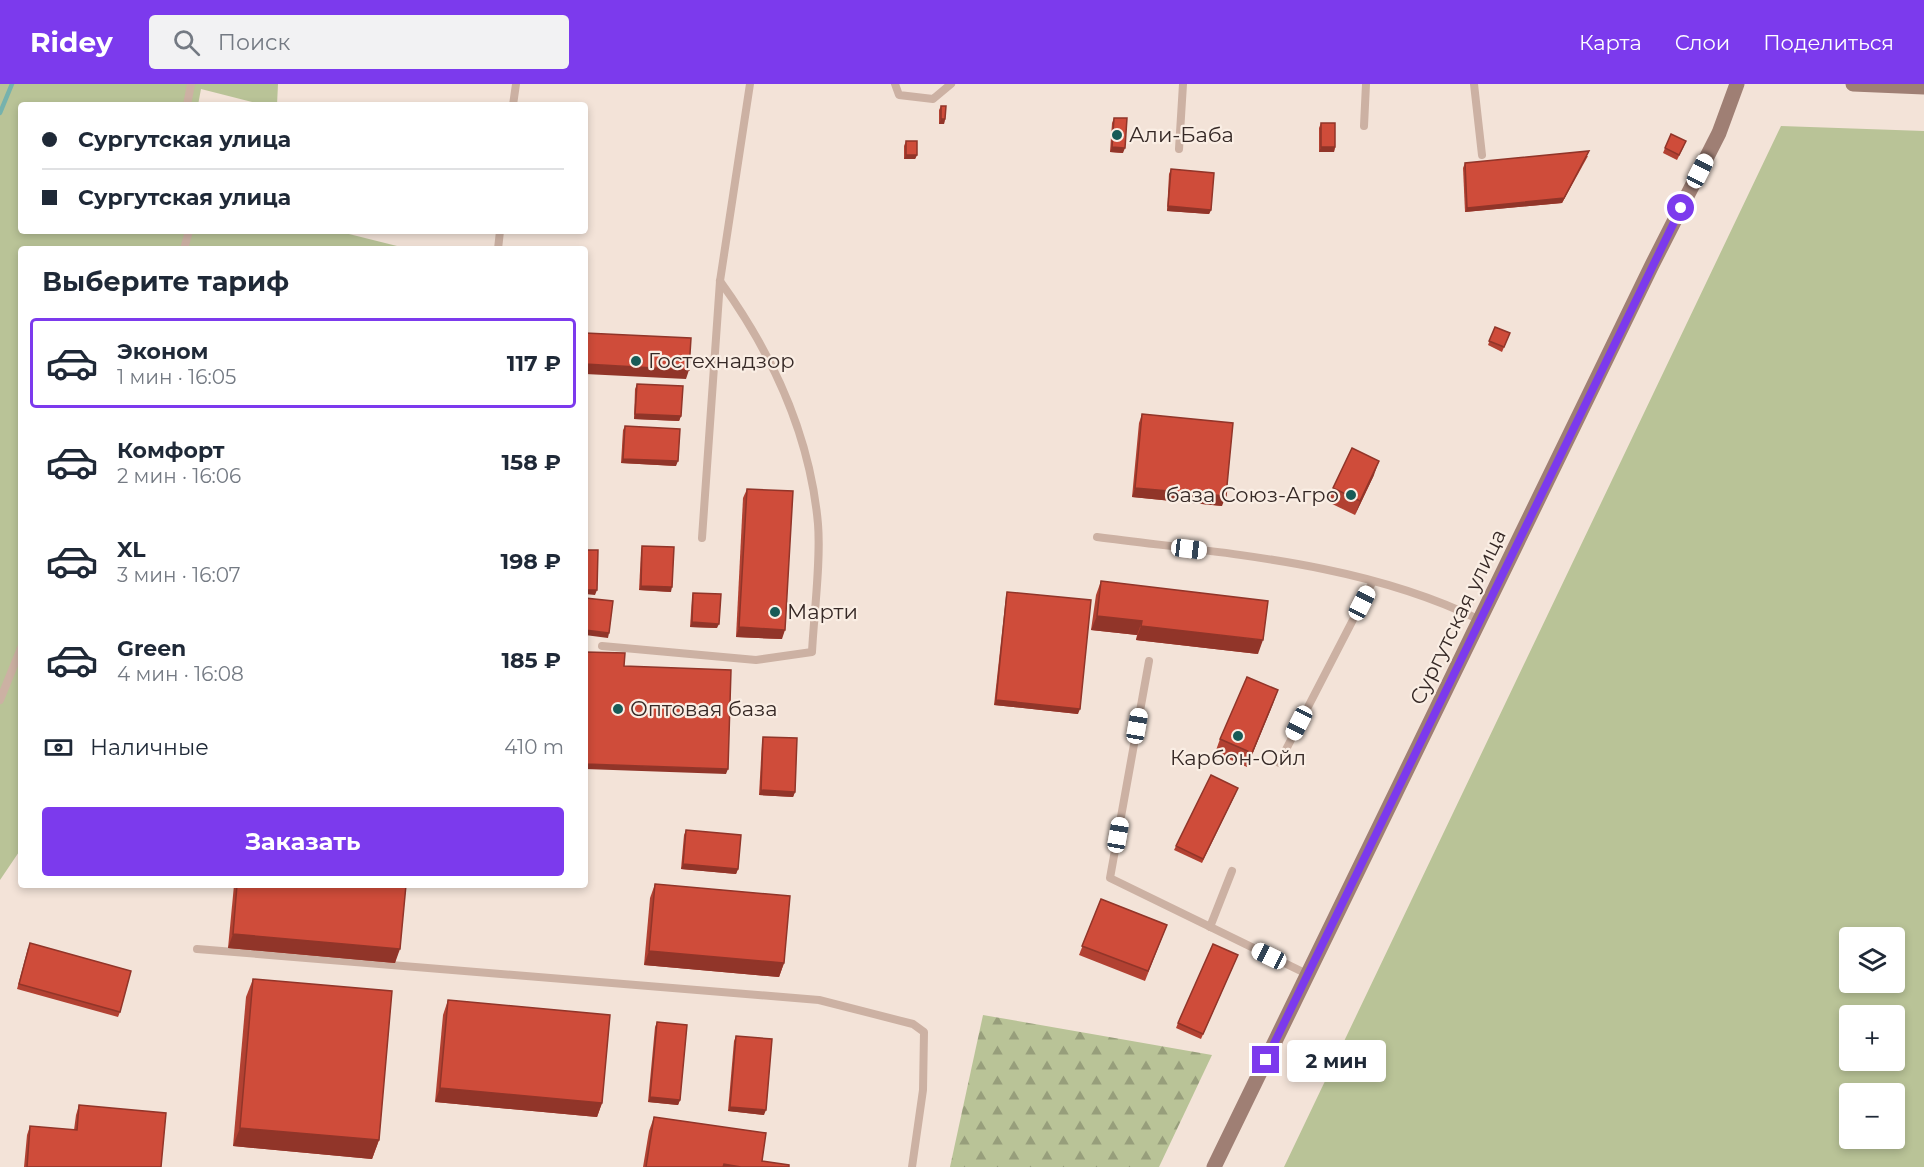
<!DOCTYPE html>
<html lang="ru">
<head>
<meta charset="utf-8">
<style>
  body { margin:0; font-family:Montserrat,sans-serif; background:#f2f2f3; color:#1f2937; height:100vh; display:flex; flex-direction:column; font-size:22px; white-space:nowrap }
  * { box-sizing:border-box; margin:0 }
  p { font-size:20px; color:#747a83 }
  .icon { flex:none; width:33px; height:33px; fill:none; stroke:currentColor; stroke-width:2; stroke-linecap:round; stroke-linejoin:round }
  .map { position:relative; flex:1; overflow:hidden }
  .drawer { position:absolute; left:18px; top:162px; width:570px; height:642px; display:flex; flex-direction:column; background:#fff; border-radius:6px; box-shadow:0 3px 9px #0003 }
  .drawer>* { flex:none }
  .hud { position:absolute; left:18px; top:18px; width:570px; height:132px; border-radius:6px; box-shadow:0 3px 9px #0003; display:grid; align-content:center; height:132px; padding:0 24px; background:#fff }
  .buttons { position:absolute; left:1839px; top:843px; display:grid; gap:12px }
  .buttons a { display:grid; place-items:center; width:66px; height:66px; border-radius:6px; background:#fff; box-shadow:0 3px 9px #0003; font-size:30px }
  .end { position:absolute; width:27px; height:27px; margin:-14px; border:8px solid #7c3aed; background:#fff; box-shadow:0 0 0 3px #fff }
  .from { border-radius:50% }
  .bubble { position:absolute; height:42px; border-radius:6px; background:#fff; box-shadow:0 3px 9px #0003; font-size:20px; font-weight:700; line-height:42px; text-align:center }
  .car { position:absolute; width:18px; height:36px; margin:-18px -9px; border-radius:8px; box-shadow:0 0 4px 2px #0007; background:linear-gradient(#fff 24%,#345 0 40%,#fff 0 76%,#345 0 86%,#fff 0) }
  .hud b { display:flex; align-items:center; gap:21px; height:57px; font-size:22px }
  .hud b+b { border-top:2px solid #e0e1e3 }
  .hud i { width:15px; height:15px; background:#1f2937 }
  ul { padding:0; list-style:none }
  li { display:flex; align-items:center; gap:18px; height:90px; margin:0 12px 9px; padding:0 12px; border:3px solid transparent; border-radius:6px }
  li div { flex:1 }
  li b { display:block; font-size:22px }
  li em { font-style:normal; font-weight:700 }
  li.active { border-color:#7c3aed }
  li>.icon { width:54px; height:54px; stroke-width:1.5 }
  h2 { padding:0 24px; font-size:27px; line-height:72px }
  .pay { display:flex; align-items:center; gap:15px; height:66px; padding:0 24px; font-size:22px }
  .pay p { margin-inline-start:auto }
  .primary-button { display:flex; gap:12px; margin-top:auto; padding:12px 24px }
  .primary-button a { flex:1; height:69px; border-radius:6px; background:#7c3aed; color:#fff; font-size:24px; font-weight:700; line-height:69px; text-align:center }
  header { display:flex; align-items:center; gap:36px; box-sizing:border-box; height:84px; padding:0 30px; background:#7c3aed; color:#fff }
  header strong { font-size:28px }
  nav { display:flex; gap:33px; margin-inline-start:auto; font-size:21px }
  .search { width:420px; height:54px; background:#f2f2f3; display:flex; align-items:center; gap:15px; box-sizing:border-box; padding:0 21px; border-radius:6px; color:#747a83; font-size:22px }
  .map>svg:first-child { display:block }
</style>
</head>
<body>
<header>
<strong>Ridey</strong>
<div class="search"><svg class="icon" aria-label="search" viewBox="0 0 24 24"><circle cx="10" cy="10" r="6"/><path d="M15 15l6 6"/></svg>Поиск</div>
<nav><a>Карта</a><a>Слои</a><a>Поделиться</a></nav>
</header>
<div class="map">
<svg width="1924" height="1083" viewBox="0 0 1924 1083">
  <defs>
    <pattern id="forest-firs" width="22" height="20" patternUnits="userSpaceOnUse" patternTransform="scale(1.5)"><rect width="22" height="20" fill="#b9c397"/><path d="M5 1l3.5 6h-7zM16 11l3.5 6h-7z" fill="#979e7b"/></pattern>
  </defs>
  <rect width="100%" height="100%" fill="#f3e3d8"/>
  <path fill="url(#forest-firs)" d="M 983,931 L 1212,971 L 1159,1083 L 950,1083 Z"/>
  <g fill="#b9c397" fill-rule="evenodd">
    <path d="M 0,0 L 278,0 L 277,21 L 264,21 L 201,5 L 198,21 L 21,21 L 21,147 L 337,147 L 409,165 L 21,165 L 21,765 L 0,796 Z"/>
    <path d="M 1781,42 L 1924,47 L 1924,1083 L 1284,1083 ZM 1850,854 L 1894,854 L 1894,898 L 1850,898 ZM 1850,932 L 1894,932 L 1894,976 L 1850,976 ZM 1850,1010 L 1894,1010 L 1894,1054 L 1850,1054 Z"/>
  </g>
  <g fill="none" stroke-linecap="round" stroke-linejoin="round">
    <path stroke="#75b2ad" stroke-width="4.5" d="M 0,29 L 12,0"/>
    <g stroke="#ccb1a3" stroke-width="8">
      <path d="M 895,0 L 899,11 L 933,15 L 951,0"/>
      <path d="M 1474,0 L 1482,71"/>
      <path d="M 187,21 L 191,0"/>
      <path d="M 513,21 L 516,0"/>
      <path d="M 1364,42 L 1366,0"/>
      <path d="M 1179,65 L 1183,0"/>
      <path d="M 184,165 L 189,147"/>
      <path d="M 498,165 L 500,147"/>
      <path d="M 1097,453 C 1226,470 1362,478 1480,536"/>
      <path d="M 702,454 L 720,197 L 750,0"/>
      <path d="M 602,562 L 756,576 L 812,568 C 814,529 821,477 818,440 C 810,350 772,269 720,197"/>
      <path d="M 1149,577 L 1110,794 L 1307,890"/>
      <path d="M 0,616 L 21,564"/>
      <path d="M 1279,679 L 1372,499"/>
      <path d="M 1210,843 L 1232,787"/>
      <path d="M 197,865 L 819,916 L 913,940 L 924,948 L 923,1006 L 912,1083"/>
    </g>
    <g stroke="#9f7f74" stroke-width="15">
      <path d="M 1853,0 L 1924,3"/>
      <path d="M 1214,1083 L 1652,181 L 1719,49 L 1737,0"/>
    </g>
  </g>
  <g fill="#b24132">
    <path d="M 941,22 L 945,35 L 944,40 L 939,40 L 939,26 Z"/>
    <path d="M 1114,34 L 1123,69 L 1110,68 L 1112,39 Z"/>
    <path d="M 1321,39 L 1335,63 L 1334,68 L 1319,68 L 1319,44 Z"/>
    <path d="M 906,57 L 917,71 L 915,75 L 904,75 L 904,62 Z"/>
    <path d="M 1684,62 L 1677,76 L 1663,69 L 1665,64 Z"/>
    <path d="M 1588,72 L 1562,119 L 1465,128 L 1463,84 L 1465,79 Z"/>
    <path d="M 1171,85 L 1211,126 L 1209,130 L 1167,127 L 1169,90 Z"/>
    <path d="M 1495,243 L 1510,249 L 1502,268 L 1488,261 Z"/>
    <path d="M 637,300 L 681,332 L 679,337 L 634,335 L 635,305 Z"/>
    <path d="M 1142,330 L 1222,422 L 1132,413 L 1139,339 Z"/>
    <path d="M 625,342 L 676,382 L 621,379 L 623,346 Z"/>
    <path d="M 1374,391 L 1355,431 L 1328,418 L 1333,404 Z"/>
    <path d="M 747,405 L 782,555 L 736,553 L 743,414 Z"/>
    <path d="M 642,462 L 671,508 L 639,506 L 641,467 Z"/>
    <path d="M 1101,497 L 1258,570 L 1136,556 L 1137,551 L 1091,546 L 1096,511 Z"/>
    <path d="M 1007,508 L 1078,630 L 994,621 L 1006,512 Z"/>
    <path d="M 693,509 L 717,544 L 690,543 L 692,513 Z"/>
    <path d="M 1278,606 L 1247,683 L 1215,669 L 1220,655 Z"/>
    <path d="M 763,653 L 795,708 L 793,713 L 759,711 L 762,657 Z"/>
    <path d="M 1236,709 L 1202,779 L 1174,766 L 1176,762 Z"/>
    <path d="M 686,746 L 738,785 L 736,790 L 681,785 L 684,751 Z"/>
    <path d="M 655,800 L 784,879 L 779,893 L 644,881 L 650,814 Z"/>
    <path d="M 234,801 L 406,801 L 395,879 L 228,864 Z"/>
    <path d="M 1101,815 L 1167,841 L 1145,897 L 1079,871 Z"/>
    <path d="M 28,864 L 120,928 L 118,933 L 17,905 Z"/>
    <path d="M 1238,871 L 1201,955 L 1176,944 L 1178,939 Z"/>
    <path d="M 253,895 L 379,1056 L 372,1075 L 233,1062 L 246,913 Z"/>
    <path d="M 448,916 L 602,1019 L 597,1033 L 435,1018 L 443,931 Z"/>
    <path d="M 657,938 L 680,1016 L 678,1021 L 648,1018 L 655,943 Z"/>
    <path d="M 736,952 L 764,1031 L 728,1027 L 734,957 Z"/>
    <path d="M 79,1021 L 161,1083 L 24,1083 L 27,1051 L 30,1042 L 74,1046 L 76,1031 Z"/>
    <path d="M 654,1033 L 762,1077 L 789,1083 L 643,1083 L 649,1047 Z"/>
  </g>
  <g fill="#913529">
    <path d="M 941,35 L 945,35 L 944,40 L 939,40 Z"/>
    <path d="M 1112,63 L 1125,64 L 1123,69 L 1110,68 Z"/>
    <path d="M 1321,63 L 1335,63 L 1334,68 L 1319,68 Z"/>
    <path d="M 1589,67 L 1562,119 L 1465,128 L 1467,124 Z"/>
    <path d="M 906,71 L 917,71 L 915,75 L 904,75 Z"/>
    <path d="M 1168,122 L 1211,126 L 1209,130 L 1167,127 Z"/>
    <path d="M 585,280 L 689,286 L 686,295 L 585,290 Z"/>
    <path d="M 635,330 L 681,332 L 679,337 L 634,335 Z"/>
    <path d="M 623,375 L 678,377 L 676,382 L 621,379 Z"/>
    <path d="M 1379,377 L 1374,391 L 1355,431 L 1360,417 Z"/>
    <path d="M 1135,404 L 1226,412 L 1222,422 L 1132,413 Z"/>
    <path d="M 641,502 L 672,503 L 671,508 L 639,506 Z"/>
    <path d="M 585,506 L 597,506 L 595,511 L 585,510 Z"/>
    <path d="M 1097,532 L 1142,537 L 1137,551 L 1091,546 Z"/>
    <path d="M 692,538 L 719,540 L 717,544 L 690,543 Z"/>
    <path d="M 1141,542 L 1263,556 L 1258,570 L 1136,556 Z"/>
    <path d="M 739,543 L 785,546 L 782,555 L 736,553 Z"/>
    <path d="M 585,546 L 609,549 L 608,554 L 585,551 Z"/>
    <path d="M 1278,606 L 1273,620 L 1247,683 L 1252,669 Z"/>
    <path d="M 996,616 L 1080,625 L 1078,630 L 994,621 Z"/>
    <path d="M 585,680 L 728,685 L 726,690 L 585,685 Z"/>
    <path d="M 761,706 L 795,708 L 793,713 L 759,711 Z"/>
    <path d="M 683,780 L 738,785 L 736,790 L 681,785 Z"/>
    <path d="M 233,850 L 400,865 L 395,879 L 228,864 Z"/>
    <path d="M 649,867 L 784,879 L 779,893 L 644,881 Z"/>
    <path d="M 440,1004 L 602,1019 L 597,1033 L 435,1018 Z"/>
    <path d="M 650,1013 L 680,1016 L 678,1021 L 648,1018 Z"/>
    <path d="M 730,1023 L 766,1026 L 764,1031 L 728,1027 Z"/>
    <path d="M 240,1044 L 379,1056 L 372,1075 L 233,1062 Z"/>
    <path d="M 724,1080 L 741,1083 L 723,1083 Z"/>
  </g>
  <g fill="#cf4c3a" stroke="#913529" stroke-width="1.5">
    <path d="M 941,22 L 946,22 L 945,35 L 941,35 Z"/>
    <path d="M 1114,34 L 1127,34 L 1125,64 L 1112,63 Z"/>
    <rect x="1321" y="39" width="14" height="24"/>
    <path d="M 1671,50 L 1686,57 L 1679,71 L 1665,64 Z"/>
    <rect x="906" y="57" width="11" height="14"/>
    <path d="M 1589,67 L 1564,114 L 1467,124 L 1465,79 Z"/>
    <path d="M 1171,85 L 1214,89 L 1211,126 L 1168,122 Z"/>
    <path d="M 1495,243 L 1510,249 L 1504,263 L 1489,257 Z"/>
    <path d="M 585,249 L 691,254 L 689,286 L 585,280 Z"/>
    <path d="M 637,300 L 683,302 L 681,332 L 635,330 Z"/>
    <path d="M 1142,330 L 1233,339 L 1226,412 L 1135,404 Z"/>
    <path d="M 625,342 L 680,345 L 678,377 L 623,375 Z"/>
    <path d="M 1352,364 L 1379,377 L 1360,417 L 1333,404 Z"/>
    <path d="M 747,405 L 793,407 L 785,546 L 739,543 Z"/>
    <path d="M 642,462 L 674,463 L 672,503 L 641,502 Z"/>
    <path d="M 585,466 L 598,466 L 597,506 L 585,506 Z"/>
    <path d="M 1101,497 L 1268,517 L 1263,556 L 1141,542 L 1142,537 L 1097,532 Z"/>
    <path d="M 1007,508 L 1091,516 L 1080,625 L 996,616 Z"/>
    <path d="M 693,509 L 721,510 L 719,540 L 692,538 Z"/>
    <path d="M 585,514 L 613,517 L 609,549 L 585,546 Z"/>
    <path d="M 585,568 L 625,569 L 624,582 L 731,586 L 728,685 L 585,680 Z"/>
    <path d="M 1247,593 L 1278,606 L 1252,669 L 1220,655 Z"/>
    <path d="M 763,653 L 797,654 L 795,708 L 761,706 Z"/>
    <path d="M 1211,691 L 1238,704 L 1203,775 L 1176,762 Z"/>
    <path d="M 686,746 L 741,751 L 738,785 L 683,780 Z"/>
    <path d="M 655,800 L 790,812 L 784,879 L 649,867 Z"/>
    <path d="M 237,801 L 406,801 L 400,865 L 233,850 Z"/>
    <path d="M 1101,815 L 1167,841 L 1148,887 L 1082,862 Z"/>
    <path d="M 30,859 L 131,887 L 120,928 L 19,900 Z"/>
    <path d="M 1213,860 L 1238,871 L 1203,950 L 1178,939 Z"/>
    <path d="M 253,895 L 392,907 L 379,1056 L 240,1044 Z"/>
    <path d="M 448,916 L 610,931 L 602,1019 L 440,1004 Z"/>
    <path d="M 657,938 L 687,941 L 680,1016 L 650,1013 Z"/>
    <path d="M 736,952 L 772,955 L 766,1026 L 730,1023 Z"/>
    <path d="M 79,1021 L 166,1029 L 161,1083 L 27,1083 L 30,1042 L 77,1046 Z"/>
    <path d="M 654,1033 L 766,1049 L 762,1077 L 789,1081 L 789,1083 L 741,1083 L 724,1080 L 723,1083 L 646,1083 Z"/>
  </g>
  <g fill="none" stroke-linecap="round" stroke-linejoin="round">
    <path stroke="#7c3aed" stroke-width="8" d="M 1266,976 L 1681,124"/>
  </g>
  <g fill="#185b57" stroke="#faeee4" stroke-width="2">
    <circle cx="1117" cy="51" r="6"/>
    <circle cx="636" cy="277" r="6"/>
    <circle cx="1351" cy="411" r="6"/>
    <circle cx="775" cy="528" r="6"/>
    <circle cx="618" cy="625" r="6"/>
    <circle cx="1238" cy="652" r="6"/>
  </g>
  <g text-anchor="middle" stroke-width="4.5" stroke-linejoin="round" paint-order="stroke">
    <g font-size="21" fill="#362926" stroke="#faeee4" text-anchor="start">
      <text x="1129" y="58">Али-Баба</text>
      <text x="648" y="284">Гостехнадзор</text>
      <text x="1339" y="418" text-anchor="end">база Союз-Агро</text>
      <text x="787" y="535">Марти</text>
      <text x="630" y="632">Оптовая база</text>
      <text x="1238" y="681" text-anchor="middle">Карбон-Ойл</text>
    </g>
    <g font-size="21" fill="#362926" stroke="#faeee4">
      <text transform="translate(1458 533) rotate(-64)" y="7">Сургутская улица</text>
    </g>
  </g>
</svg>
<div class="buttons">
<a><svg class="icon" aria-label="layers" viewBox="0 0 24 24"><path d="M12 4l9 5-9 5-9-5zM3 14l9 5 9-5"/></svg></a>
<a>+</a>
<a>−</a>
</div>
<i class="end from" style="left:1681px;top:124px"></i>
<i class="end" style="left:1266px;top:976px"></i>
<div class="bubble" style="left:1287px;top:956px;width:99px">2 мин</div>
<i class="car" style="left:1700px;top:87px;rotate:27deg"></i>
<i class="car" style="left:1189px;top:465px;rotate:97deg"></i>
<i class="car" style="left:1362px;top:519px;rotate:27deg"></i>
<i class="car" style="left:1299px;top:639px;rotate:207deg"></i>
<i class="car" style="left:1137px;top:642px;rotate:10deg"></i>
<i class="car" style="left:1118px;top:751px;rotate:10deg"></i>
<i class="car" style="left:1269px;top:872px;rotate:296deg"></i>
<div class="hud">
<b><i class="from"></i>Сургутская улица</b>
<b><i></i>Сургутская улица</b>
</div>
<section class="drawer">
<h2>Выберите тариф</h2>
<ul>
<li class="active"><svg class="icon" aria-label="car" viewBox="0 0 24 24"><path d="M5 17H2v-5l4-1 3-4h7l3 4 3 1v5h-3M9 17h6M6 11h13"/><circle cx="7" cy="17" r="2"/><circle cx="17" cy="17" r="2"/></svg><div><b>Эконом</b><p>1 мин · 16:05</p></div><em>117 ₽</em></li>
<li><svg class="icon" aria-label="car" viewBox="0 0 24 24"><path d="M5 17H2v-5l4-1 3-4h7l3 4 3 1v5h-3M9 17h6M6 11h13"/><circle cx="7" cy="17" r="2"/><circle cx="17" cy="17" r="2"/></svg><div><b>Комфорт</b><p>2 мин · 16:06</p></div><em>158 ₽</em></li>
<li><svg class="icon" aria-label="car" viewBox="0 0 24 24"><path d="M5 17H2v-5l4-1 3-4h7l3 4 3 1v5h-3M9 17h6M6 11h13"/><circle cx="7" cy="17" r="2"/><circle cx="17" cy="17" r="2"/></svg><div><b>XL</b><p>3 мин · 16:07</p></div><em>198 ₽</em></li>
<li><svg class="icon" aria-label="car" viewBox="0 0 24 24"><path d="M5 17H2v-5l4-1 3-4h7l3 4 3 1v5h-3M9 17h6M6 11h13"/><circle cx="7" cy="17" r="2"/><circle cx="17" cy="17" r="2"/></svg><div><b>Green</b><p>4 мин · 16:08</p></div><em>185 ₽</em></li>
</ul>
<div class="pay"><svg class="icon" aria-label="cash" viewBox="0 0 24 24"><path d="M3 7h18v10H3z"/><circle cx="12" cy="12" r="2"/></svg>Наличные<p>410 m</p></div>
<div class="primary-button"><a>Заказать</a></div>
</section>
</div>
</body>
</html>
